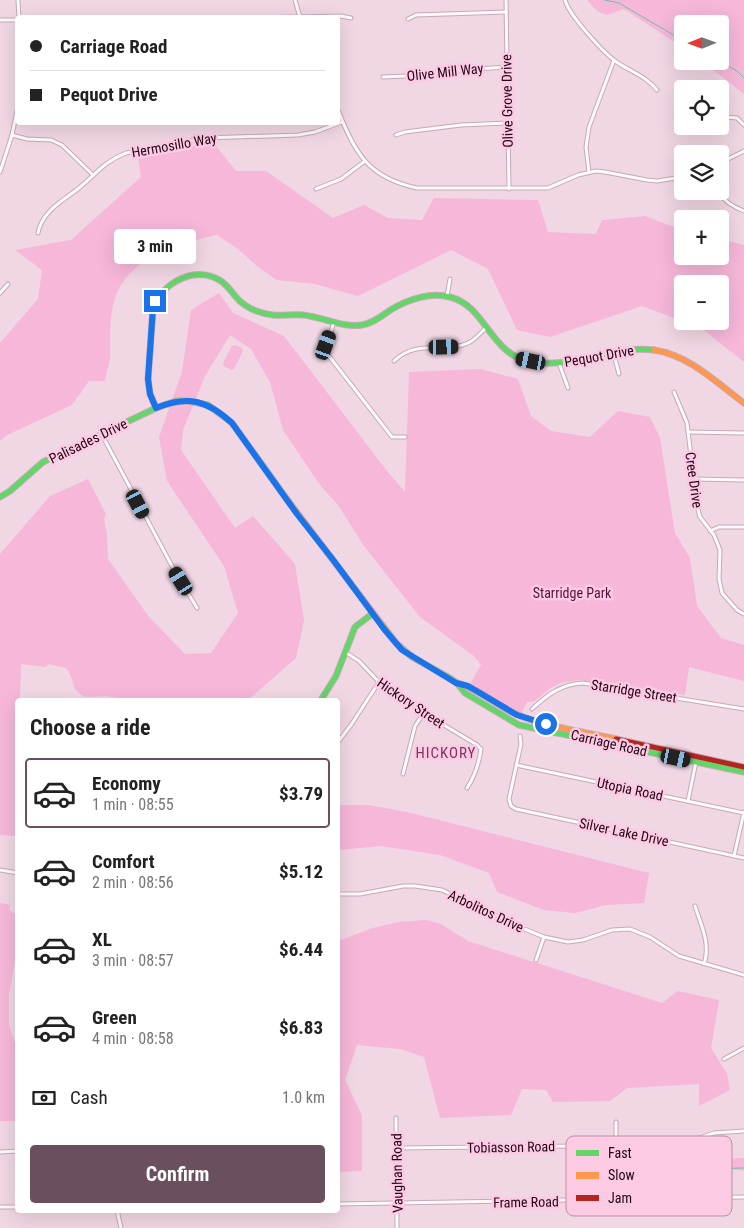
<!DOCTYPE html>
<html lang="en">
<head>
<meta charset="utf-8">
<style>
  body { margin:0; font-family:"Roboto Condensed",sans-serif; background:#f2f2f2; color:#222; height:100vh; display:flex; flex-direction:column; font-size:19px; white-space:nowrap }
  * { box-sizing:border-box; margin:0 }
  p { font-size:16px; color:#767676 }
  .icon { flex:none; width:28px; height:28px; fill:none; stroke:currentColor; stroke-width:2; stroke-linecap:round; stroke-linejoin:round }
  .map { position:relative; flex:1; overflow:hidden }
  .sheet { position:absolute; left:15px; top:698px; width:325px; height:515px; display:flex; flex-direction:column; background:#fff; border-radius:5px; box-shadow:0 5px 20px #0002 }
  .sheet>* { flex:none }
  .guide { position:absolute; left:15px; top:15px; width:325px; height:110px; border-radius:5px; box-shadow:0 5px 20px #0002; display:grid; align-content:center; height:110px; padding:0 15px; background:#fff }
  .needle { width:32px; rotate:269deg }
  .fabs { position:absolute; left:674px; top:15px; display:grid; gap:10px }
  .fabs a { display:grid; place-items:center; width:55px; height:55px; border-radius:5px; background:#fff; box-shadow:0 5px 20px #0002; font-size:25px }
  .end { position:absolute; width:22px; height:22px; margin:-11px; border:6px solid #1a73e8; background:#fff; box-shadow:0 0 0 2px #fff }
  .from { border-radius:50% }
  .bubble { position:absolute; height:35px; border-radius:5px; background:#fff; box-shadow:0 5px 20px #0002; font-size:16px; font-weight:700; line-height:35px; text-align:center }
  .car { position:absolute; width:15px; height:30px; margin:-15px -8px; border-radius:6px; box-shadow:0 0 4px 1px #0007; background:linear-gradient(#222 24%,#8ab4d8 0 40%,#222 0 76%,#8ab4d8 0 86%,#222 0) }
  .guide b { display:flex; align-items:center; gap:18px; height:48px; font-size:19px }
  .guide b+b { border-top:1px solid #e0e0e0 }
  .guide i { width:12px; height:12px; background:#222 }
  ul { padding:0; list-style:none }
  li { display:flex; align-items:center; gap:15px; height:70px; margin:0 10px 8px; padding:0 5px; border:2px solid transparent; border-radius:5px }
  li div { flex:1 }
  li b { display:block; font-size:19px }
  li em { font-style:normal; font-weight:700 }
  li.on { border-color:#6a4f5f }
  li>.icon { width:45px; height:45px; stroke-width:1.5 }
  h2 { padding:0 15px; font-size:22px; line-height:60px }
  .pay { display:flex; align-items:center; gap:12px; height:55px; padding:0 15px; font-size:19px }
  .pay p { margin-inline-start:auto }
  .primary-button { display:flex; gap:10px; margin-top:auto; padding:10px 15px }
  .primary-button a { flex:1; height:58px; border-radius:5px; background:#6a4f5f; color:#fff; font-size:20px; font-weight:700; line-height:58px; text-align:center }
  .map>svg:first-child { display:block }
</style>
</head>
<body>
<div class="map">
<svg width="744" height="1228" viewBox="0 0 744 1228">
  <rect width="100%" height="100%" fill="#f1d6e4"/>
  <g fill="#f6b7d9">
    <path d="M 572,0 L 744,0 L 744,94 L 702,61 L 720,61 L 720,24 L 682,24 L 682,47 L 624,9 L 607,15 L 597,11 L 587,0 Z"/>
    <path d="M 213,142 L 236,171 L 266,171 L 333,218 L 364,205 L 388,218 L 422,220 L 434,198 L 538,200 L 548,232 L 596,234 L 602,220 L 645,216 L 682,230 L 682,256 L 720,256 L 720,239 L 744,245 L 744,362 L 700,327 L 683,321 L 720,321 L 720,284 L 682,284 L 682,321 L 642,306 L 550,337 L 517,330 L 488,269 L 451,250 L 358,296 L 315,284 L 277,280 L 258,267 L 238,249 L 217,235 C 173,245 120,259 112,311 C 109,327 111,342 110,358 C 109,365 106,373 105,381 L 89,381 L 72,405 L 7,435 L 0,441 L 0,343 L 38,299 L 42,270 L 15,250 L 71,240 L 141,177 L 138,157 Z"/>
    <path d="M 219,293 L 233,313 L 284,336 L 387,471 L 405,492 L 409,372 L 480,369 L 518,379 L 531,416 L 551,431 L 590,437 L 618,411 L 650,417 L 660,438 L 675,533 L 690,558 L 697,606 L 721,638 L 744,645 L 744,681 L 689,667 L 685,695 L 579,680 L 560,683 L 549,689 L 535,701 L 527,702 L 521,714 L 470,684 L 481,665 L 474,656 L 420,617 L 364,546 L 338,505 L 320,485 L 283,430 L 270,382 L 251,349 L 230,335 L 205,376 L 183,430 L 181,450 L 235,528 L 253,516 L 295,564 L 304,620 L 296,658 L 248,700 L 126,700 L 106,696 L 86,697 L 80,694 L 75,689 L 70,674 L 66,668 L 49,664 L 45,667 L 21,664 L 20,700 L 18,700 L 17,836 L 0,835 L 0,554 L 50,496 L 88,479 L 106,514 L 104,519 L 107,535 L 108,559 L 149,617 L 185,654 L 211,653 L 238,613 L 224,566 L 167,481 L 159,437 L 182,372 L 191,310 Z"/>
    <path d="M 235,345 L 242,348 L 243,351 L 234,369 L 231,370 L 224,366 L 223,363 L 232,346 Z"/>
    <path d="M 338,805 L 368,805 L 407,812 L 649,873 L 644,903 L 606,905 L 575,913 L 544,910 L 497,892 L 489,873 L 440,855 L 381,846 L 338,850 Z"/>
    <path d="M 0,903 L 10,905 L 9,910 L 17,915 L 17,948 L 9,995 L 9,1026 L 17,1048 L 17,1121 L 0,1121 Z"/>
    <path d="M 426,920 L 441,924 L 468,941 L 662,1003 L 678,991 L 719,1000 L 711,1048 L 727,1074 L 730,1090 L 699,1106 L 699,1084 L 627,1088 L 610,1101 L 553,1102 L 546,1090 L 522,1089 L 511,1115 L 440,1118 L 424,1057 L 400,1049 L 357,1045 L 345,1080 L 362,1115 L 362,1171 L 338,1172 L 338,941 L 373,928 L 399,922 Z"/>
    <path d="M 740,1158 L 744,1158 L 744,1171 L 731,1169 L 714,1174 L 710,1171 C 701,1171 694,1173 686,1175 C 677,1176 669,1175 661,1175 L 660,1173 L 620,1174 L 622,1159 L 623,1168 L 625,1171 L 688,1169 L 702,1163 L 704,1166 L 713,1163 L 715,1160 Z"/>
  </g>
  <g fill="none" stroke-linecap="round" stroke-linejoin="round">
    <g stroke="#71c0a7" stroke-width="1">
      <path d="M 605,0 L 619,3 L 682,40"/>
      <path d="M 719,61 L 737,71 L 744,78"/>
      <path d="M 649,1171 L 669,1172 L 701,1169 L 744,1168"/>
    </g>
    <defs>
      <g id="street">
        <path d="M 18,0 L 19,18"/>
        <path d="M 295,0 L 300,17"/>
        <path d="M 506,0 L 509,189"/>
        <path d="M 565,0 C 569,15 602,51 615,61 C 629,71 646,76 657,90"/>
        <path d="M 251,18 L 341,16 L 351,18"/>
        <path d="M 408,19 L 416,15 L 506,12"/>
        <path d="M 0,20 L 18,20"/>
        <path d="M 383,77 L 406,76 L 449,71 L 506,67"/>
        <path d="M 338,110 C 355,154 369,178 417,188 L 548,188 L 578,175 L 596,171 L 605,172 L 647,180 L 657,181 L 682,177"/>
        <path d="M 725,117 L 737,118 L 744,125"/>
        <path d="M 12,135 L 27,139 L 51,140 L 62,145 L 93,175"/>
        <path d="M 396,135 L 405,132 L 461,125 L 507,123"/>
        <path d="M 720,163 L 744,151"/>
        <path d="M 0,172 L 12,135 L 18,106"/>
        <path d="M 589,172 L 586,147 L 589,127 L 614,60"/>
        <path d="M 316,189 L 341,179 L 365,161"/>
        <path d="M 717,191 C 724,201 733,207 744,211"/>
        <path d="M 38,233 C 42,211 63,201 79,188 C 96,174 105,161 126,153 L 204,138 L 298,135 L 315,132 L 342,122"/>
        <path d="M 0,293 L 8,284"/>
        <path d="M 447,296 L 450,279"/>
        <path d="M 334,322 L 325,351 L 392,437 L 405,437"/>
        <path d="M 613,351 L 619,374"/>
        <path d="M 394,361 C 418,338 445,354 468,343 C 475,340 480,333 486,328"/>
        <path d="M 559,363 L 568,388"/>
        <path d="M 674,392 L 687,423 L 697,506 L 700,517 L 714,535 L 720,550 L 719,579 L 722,593 L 737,610 L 744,614"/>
        <path d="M 688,432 L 744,433"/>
        <path d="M 101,433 L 173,568 L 197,608"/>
        <path d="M 694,479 L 744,480"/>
        <path d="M 710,531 L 719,527 L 744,527"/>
        <path d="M 345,652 L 359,661 L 379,682 L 424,713 L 477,745 L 481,749 C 479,763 475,776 467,788"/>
        <path d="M 532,709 C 547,695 561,684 583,683 L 744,709"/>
        <path d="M 520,736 L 521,744 L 509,799 L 511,806 L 516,809 L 744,858"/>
        <path d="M 338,742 L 351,725 L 379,682"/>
        <path d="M 516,765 L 744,813"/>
        <path d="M 403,774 L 415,726 L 424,713"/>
        <path d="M 688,801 L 696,762"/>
        <path d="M 734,856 L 744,812"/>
        <path d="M 0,870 L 18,873"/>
        <path d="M 338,894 L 360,894 L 403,886 L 415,886 L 442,890 L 522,928 L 544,937 L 568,942 L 583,940 L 612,930 L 630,929 L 650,937 L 679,956 L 744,975"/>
        <path d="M 695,906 C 701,925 711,944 704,964"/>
        <path d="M 536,960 L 544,937"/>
        <path d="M 724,1059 L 744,1048"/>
        <path d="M 396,1118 L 397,1228"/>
        <path d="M 616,1122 L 616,1201"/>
        <path d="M 396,1148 L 669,1145 L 685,1143 L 714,1133 L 744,1131"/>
        <path d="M 0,1152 L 18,1151"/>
        <path d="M 338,1204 L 744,1197"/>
        <path d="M 0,1207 L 18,1207"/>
        <path d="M 117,1210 L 121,1228"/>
      </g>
      <g id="fast">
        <path d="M 156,408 L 150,394 L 148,379 L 153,308 C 163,282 195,265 221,281 C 227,285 231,291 236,297 C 245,308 259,313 273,315 C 283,316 293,314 303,315 C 323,317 342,328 362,325 C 374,323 383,315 392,309 C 409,299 431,292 450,297 C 489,307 489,359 538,363 C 577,366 614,345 654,350"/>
        <path d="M 0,497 L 10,491 L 43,462 L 156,408 L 176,401 L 188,401 L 208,405 L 232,423 L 289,502"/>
        <path d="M 383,626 L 396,643 L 412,657 L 448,677 L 457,683 L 465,693 L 519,725 L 744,772"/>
        <path d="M 321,700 L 336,676 L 355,627 L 372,614"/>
      </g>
      <g id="slow">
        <path d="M 654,350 C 689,355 717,383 744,403"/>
        <path d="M 289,502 L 383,626"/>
        <path d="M 457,683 C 480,689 497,706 518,715 C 547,727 585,732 616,739"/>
      </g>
      <path id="jam" d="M 616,739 L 744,767"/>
    </defs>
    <use href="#street" stroke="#c4aab8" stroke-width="5"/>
    <use href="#fast" stroke="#c4aab8" stroke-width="7"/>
    <use href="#slow" stroke="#c4aab8" stroke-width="7"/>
    <use href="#jam" stroke="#c4aab8" stroke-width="7"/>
    <use href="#street" stroke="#fdf9fb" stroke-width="3"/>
    <use href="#fast" stroke="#63d668" stroke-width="5"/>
    <use href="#slow" stroke="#ff974d" stroke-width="5"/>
    <use href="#jam" stroke="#b3261e" stroke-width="5"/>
  </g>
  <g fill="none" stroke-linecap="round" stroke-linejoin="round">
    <path stroke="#1a73e8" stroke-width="6" d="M 155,301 L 153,308 L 148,379 L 150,394 L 156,408 C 188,395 207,400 232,423 L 297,514 L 334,561 L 384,629 L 402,650 L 456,683 L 468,686 L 517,715 L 546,724"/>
  </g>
  <g text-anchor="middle" stroke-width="5" stroke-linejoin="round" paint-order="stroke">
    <g font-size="14" fill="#220617" stroke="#fdcae4">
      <text transform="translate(445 72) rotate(-6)" y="5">Olive Mill Way</text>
      <text transform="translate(507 101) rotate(-91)" y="5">Olive Grove Drive</text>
      <text transform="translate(174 145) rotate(-10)" y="5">Hermosillo Way</text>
      <text transform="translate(599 356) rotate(-10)" y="5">Pequot Drive</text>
      <text transform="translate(88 441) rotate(-26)" y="5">Palisades Drive</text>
      <text transform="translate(694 480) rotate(82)" y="5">Cree Drive</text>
      <text transform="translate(634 691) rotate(9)" y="5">Starridge Street</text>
      <text transform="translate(411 703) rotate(34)" y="5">Hickory Street</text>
      <text transform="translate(609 743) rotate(13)" y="5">Carriage Road</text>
      <text transform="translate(630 789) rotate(12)" y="5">Utopia Road</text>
      <text transform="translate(624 832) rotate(12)" y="5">Silver Lake Drive</text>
      <text transform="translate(486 911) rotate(25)" y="5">Arbolitos Drive</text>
      <text transform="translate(511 1147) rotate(-1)" y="5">Tobiasson Road</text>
      <text transform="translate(397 1173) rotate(-91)" y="5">Vaughan Road</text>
      <text transform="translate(526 1202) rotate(-1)" y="5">Frame Road</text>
    </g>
    <g font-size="14" fill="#56103c" stroke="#fdcae4">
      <text x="572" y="598">Starridge Park</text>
    </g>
    <g font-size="15" letter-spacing="1" fill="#7d375f" stroke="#fdcae4">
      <text x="446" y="758">HICKORY</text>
    </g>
  </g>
  <rect x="566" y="1136" width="166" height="80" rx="8" fill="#fdcae4" stroke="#bb8fa6" stroke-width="1"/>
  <rect x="576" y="1150" width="23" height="6" fill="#63d668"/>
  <rect x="576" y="1172" width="23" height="7" fill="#ff974d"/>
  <rect x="576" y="1195" width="23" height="6" fill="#b3261e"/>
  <g font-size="14" fill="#220617">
    <text x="608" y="1158">Fast</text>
    <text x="608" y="1180">Slow</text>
    <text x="608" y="1203">Jam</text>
  </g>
</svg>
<div class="fabs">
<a><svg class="needle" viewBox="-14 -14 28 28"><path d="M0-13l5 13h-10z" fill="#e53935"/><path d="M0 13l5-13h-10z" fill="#767676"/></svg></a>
<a><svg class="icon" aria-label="locate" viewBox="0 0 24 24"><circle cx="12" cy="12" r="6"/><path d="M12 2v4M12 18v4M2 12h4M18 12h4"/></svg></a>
<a><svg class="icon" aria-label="layers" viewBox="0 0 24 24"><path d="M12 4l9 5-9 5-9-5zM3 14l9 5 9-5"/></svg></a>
<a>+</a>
<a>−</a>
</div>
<i class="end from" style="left:546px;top:724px"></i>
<i class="end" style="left:155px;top:301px"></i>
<div class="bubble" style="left:114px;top:229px;width:82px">3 min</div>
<i class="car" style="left:326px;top:345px;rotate:20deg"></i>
<i class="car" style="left:444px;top:347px;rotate:89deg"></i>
<i class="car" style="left:531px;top:361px;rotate:282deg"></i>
<i class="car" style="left:138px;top:504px;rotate:152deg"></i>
<i class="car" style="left:181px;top:581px;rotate:328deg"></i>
<i class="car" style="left:676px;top:758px;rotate:102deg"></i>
<div class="guide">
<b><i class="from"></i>Carriage Road</b>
<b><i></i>Pequot Drive</b>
</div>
<section class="sheet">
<h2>Choose a ride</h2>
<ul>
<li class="on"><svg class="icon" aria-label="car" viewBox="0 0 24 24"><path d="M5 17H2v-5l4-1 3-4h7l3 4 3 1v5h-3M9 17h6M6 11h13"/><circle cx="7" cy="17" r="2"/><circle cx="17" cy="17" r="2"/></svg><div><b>Economy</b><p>1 min · 08:55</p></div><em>$3.79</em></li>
<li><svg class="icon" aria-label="car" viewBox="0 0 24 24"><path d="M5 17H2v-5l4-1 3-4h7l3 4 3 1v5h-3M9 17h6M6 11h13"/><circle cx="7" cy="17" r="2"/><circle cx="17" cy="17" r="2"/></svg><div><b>Comfort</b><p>2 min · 08:56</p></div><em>$5.12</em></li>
<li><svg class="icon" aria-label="car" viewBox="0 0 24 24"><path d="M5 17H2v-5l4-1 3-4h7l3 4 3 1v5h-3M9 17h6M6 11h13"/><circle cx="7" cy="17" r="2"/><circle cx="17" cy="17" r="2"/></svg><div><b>XL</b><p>3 min · 08:57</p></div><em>$6.44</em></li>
<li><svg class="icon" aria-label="car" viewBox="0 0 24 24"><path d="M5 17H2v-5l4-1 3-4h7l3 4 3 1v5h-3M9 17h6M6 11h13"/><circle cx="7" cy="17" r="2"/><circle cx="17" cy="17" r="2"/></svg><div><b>Green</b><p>4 min · 08:58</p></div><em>$6.83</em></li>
</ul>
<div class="pay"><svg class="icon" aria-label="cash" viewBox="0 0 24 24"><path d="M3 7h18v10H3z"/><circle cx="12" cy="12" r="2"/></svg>Cash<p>1.0 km</p></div>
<div class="primary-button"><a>Confirm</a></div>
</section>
</div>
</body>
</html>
